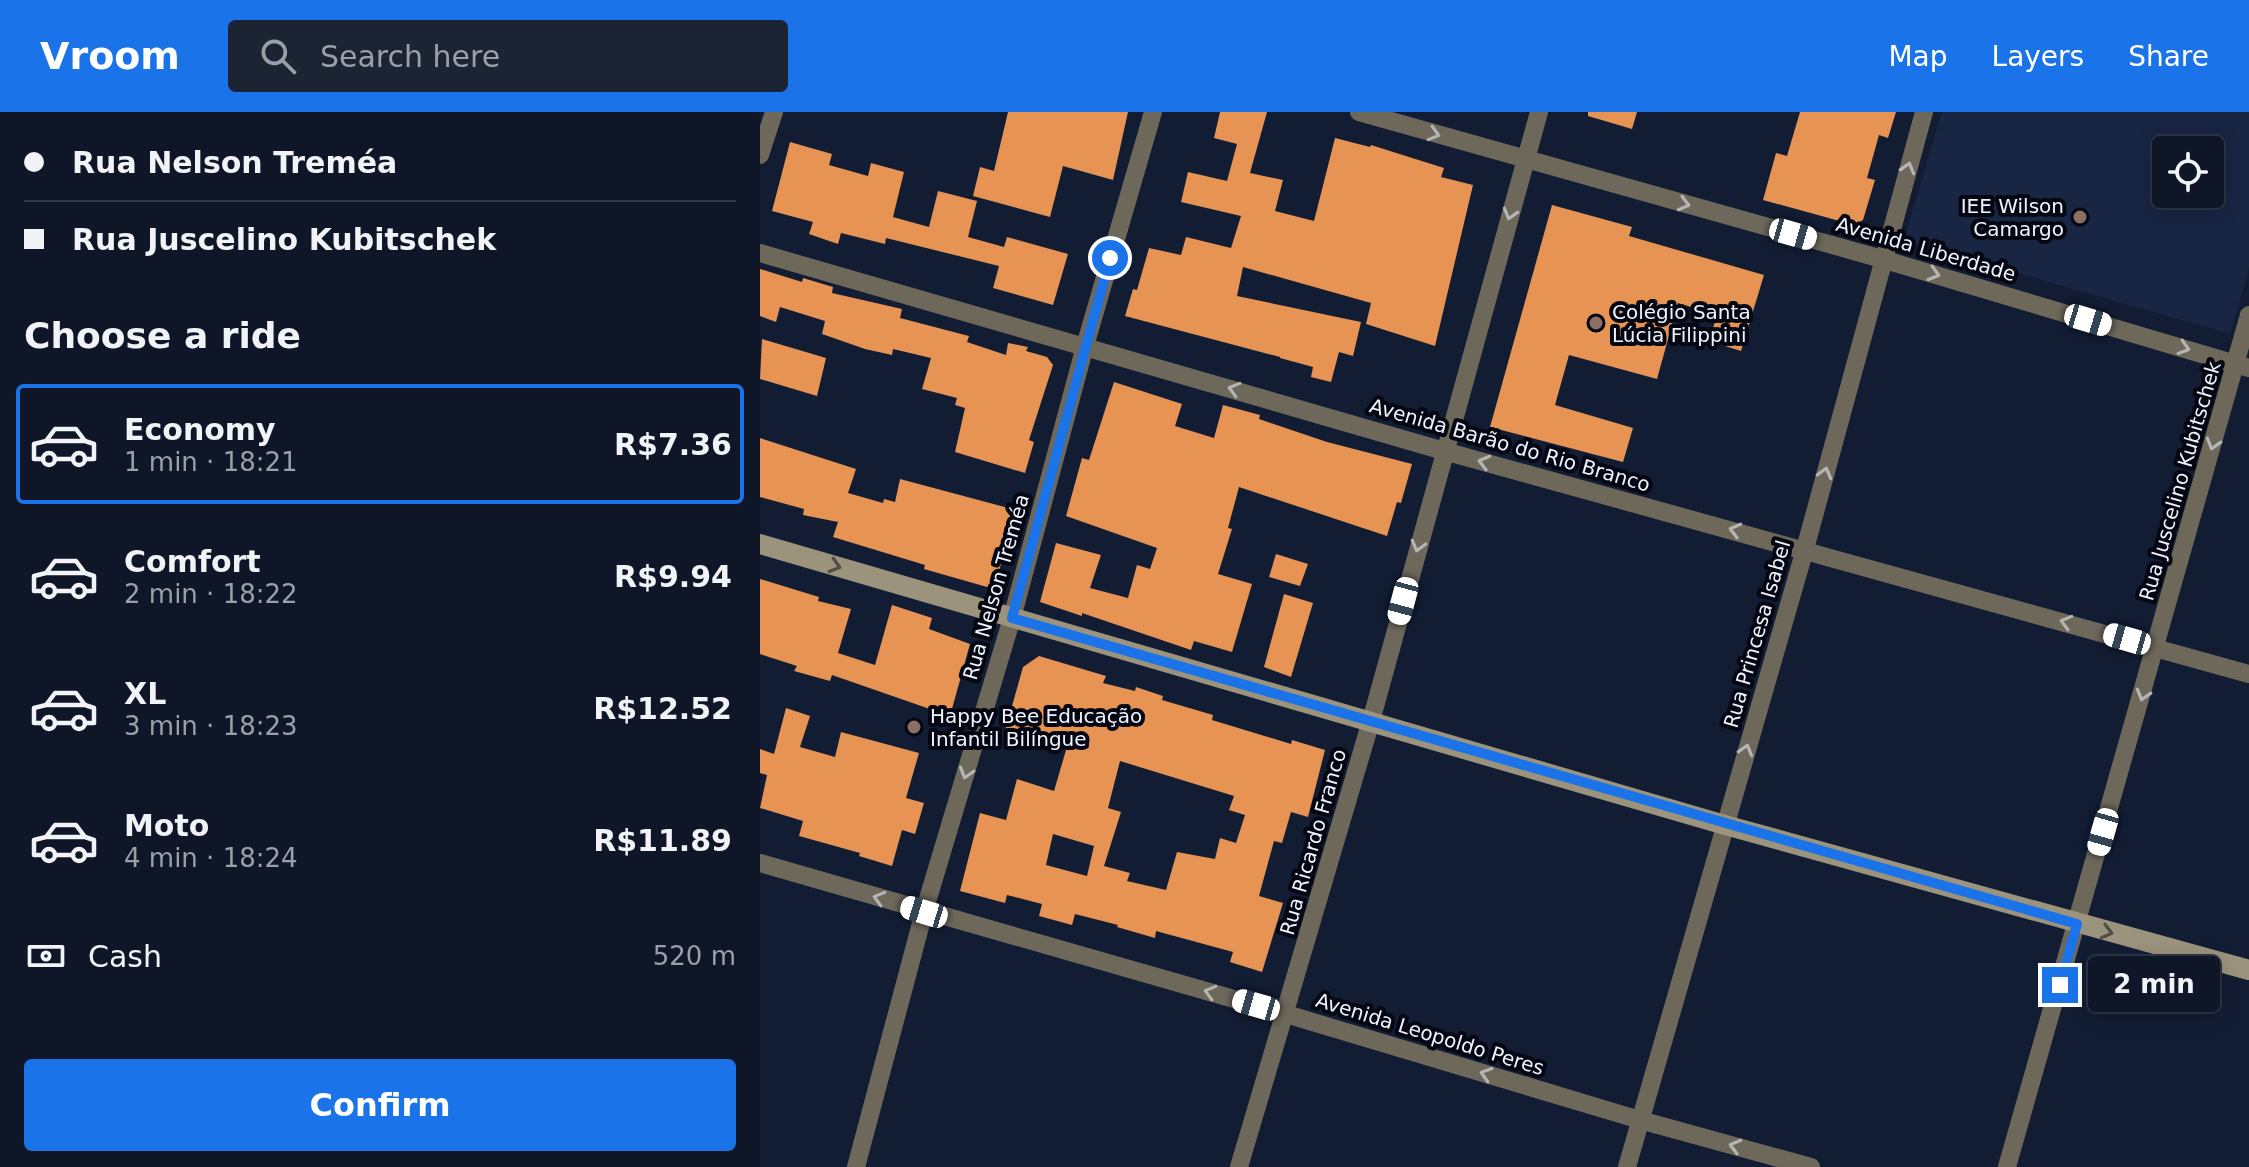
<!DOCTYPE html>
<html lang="en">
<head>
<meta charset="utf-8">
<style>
  body { margin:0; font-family:"DejaVu Sans",sans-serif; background:#1c2333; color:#f1f3f6; height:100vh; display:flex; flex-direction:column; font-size:30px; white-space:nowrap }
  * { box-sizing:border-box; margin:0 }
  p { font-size:26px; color:#9b9fa7 }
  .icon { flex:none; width:44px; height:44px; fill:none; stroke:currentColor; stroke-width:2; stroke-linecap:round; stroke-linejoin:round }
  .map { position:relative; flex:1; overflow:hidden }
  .sheet { display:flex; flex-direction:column; background:#0e1627; width:760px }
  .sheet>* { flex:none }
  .banner { display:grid; align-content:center; height:176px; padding:0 24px; background:#0e1627 }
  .tools { position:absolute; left:1392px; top:24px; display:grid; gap:16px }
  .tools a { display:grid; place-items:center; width:72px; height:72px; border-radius:8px; background:#0e1627; box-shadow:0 4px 20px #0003,0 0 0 2px #2e3544; font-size:40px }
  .end { position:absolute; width:36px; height:36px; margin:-18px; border:10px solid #1a73e8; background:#fff; box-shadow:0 0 0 4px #fff }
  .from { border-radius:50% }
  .bubble { position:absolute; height:56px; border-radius:8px; background:#0e1627; box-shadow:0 4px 20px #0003,0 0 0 2px #2e3544; font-size:26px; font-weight:600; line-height:56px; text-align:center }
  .car { position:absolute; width:24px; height:48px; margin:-24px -12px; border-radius:10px; box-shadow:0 0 6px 2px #0007; background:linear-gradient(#fff 24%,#345 0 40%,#fff 0 76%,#345 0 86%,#fff 0) }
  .banner b { display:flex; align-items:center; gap:28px; height:76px; font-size:30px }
  .banner b+b { border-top:2px solid #2e3544 }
  .banner i { width:20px; height:20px; background:#f1f3f6 }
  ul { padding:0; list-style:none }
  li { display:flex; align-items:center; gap:24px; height:120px; margin:0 16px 12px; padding:0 8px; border:4px solid transparent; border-radius:8px }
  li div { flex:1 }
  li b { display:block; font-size:30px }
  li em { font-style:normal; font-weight:600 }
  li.on { border-color:#1a73e8 }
  li>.icon { width:72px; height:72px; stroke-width:1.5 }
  h2 { padding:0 24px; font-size:36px; line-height:96px }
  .pay { display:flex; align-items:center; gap:20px; height:88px; padding:0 24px; font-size:30px }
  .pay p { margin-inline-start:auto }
  .primary-button { display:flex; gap:16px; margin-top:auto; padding:16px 24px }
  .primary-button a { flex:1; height:92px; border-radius:8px; background:#1a73e8; color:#fff; font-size:32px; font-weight:600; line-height:92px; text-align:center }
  header { display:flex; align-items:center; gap:48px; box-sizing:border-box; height:112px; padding:0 40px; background:#1a73e8; color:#fff }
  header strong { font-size:38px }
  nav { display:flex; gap:44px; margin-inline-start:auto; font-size:28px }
  .search { width:560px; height:72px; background:#1c2333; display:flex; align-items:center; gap:20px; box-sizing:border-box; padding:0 28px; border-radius:8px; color:#9b9fa7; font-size:30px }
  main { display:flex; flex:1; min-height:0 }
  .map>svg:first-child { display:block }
</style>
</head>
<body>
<header>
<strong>Vroom</strong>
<div class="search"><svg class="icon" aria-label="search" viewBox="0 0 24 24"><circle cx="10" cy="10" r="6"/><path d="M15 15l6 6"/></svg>Search here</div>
<nav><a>Map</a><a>Layers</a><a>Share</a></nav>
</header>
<main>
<section class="sheet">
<div class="banner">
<b><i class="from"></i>Rua Nelson Treméa</b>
<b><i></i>Rua Juscelino Kubitschek</b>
</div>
<h2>Choose a ride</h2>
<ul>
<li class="on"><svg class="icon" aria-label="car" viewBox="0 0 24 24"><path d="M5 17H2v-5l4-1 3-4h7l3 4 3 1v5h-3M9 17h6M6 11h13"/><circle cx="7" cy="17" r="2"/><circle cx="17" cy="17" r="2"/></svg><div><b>Economy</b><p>1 min · 18:21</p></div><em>R$7.36</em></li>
<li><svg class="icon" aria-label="car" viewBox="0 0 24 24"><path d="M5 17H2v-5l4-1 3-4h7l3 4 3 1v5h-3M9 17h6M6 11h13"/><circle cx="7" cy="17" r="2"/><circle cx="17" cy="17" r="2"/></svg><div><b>Comfort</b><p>2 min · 18:22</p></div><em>R$9.94</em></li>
<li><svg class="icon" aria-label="car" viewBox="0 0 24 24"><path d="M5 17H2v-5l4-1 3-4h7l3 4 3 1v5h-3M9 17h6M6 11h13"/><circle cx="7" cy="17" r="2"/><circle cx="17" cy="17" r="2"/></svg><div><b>XL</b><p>3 min · 18:23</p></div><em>R$12.52</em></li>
<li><svg class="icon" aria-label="car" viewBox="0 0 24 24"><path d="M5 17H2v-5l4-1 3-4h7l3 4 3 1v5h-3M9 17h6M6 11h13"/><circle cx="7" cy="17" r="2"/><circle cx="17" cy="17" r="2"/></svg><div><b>Moto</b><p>4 min · 18:24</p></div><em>R$11.89</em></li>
</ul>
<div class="pay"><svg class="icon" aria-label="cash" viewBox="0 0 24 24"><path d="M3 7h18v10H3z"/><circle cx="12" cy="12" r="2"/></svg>Cash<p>520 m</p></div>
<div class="primary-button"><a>Confirm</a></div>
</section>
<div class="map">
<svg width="1489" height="1055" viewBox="0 0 1489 1055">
  <rect width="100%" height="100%" fill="#121d34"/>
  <path fill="#182543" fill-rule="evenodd" d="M 1182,0 L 1489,0 L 1489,156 L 1470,222 L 1144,128 ZM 1406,38 L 1450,38 L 1450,82 L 1406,82 Z"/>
  <g fill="#e69354" fill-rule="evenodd">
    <path d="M 248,0 L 368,0 L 353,68 L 303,54 L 290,105 L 213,84 L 220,55 L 234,59 Z"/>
    <path d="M 460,0 L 507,0 L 490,61 L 523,68 L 515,99 L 554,109 L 575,26 L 610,35 L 611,33 L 684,56 L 681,65 L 713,73 L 675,234 L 606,212 L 611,191 L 483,155 L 477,184 L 601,210 L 593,244 L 579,240 L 571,270 L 551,265 L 553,255 L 520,246 L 520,245 L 365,204 L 373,177 L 377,178 L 389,136 L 421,143 L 426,125 L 471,136 L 481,104 L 421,90 L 428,60 L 467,69 L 477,32 L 454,26 Z"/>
    <path d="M 828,0 L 877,0 L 872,17 L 828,4 Z"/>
    <path d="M 1040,0 L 1136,0 L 1128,26 L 1119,23 L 1107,66 L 1115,68 L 1103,108 L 1094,113 L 1003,88 L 1016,41 L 1027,44 Z"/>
    <path d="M 30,30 L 72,42 L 69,53 L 108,64 L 111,51 L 144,60 L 133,105 L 169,115 L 178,79 L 217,89 L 208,125 L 244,135 L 247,125 L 308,142 L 293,193 L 233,176 L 239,154 L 126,126 L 125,132 L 81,121 L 78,132 L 49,122 L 53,110 L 12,99 Z"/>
    <path d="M 792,93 L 872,115 L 869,124 L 1004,163 L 981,239 L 949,229 L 957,203 L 918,191 L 897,267 L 809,243 L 795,293 L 873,316 L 863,350 L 730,315 Z"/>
    <path d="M 0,157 L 42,170 L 43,166 L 73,175 L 72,181 L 142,197 L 140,206 L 209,224 L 207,230 L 246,243 L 248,231 L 268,235 L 266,239 L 287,245 L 293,253 L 269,328 L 274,330 L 265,361 L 195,340 L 205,296 L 195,293 L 197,286 L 162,277 L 171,246 L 133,237 L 132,243 L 105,237 L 62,222 L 65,209 L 20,195 L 16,210 L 0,204 Z"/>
    <path d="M 2,227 L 66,246 L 57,284 L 0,267 Z"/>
    <path d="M 354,270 L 422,292 L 415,314 L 454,326 L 463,293 L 500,303 L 499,307 L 567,330 L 652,352 L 641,391 L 637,390 L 627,424 L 479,375 L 468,416 L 472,417 L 458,462 L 492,472 L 472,540 L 434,529 L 431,538 L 322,501 L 322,504 L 280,490 L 296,431 L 341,443 L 330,476 L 368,486 L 377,453 L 390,457 L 397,436 L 306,404 L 322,346 L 329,348 Z"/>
    <path d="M 0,326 L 96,357 L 88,381 L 123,391 L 124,387 L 135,390 L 140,367 L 256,398 L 234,477 L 164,457 L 165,453 L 73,425 L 78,410 L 43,403 L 44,397 L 0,385 Z"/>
    <path d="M 516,442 L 548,452 L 540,474 L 509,465 Z"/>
    <path d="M 0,467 L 59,485 L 58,489 L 91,497 L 78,541 L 115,553 L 132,493 L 172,506 L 169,517 L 210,532 L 190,604 L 72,563 L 70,569 L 34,559 L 37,554 L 0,542 Z"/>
    <path d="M 524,482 L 553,491 L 531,565 L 504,555 Z"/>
    <path d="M 279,544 L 346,564 L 343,571 L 375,579 L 376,575 L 403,584 L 402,588 L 453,603 L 452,608 L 531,632 L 532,628 L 565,638 L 548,705 L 531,700 L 522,731 L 514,729 L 499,784 L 523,791 L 502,860 L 470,850 L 473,840 L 396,819 L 395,826 L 357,815 L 358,813 L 315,802 L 312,813 L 279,804 L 282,792 L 247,783 L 245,791 L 200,779 L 220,701 L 246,708 L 257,667 L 294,679 L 306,638 L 245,619 L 263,555 ZM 360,649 L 474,684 L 469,698 L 485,703 L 476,731 L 460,726 L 455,747 L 417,740 L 406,778 L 367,769 L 370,761 L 344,754 L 361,700 L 348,696 ZM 293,722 L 334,734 L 327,764 L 286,753 Z"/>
    <path d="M 26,596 L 50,604 L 40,635 L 75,645 L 81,620 L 159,641 L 146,686 L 164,691 L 155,722 L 142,718 L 132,754 L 99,744 L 100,741 L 39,724 L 43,709 L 0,696 L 7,663 L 0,661 L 0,637 L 14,642 Z"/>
  </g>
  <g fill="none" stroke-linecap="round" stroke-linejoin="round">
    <g stroke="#6e685b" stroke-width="18">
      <path d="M 599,0 L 1122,147 L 1489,256"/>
      <path d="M 0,43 L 14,0"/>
      <path d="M 0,141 L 684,339 L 1489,562"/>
      <path d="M 0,751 L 526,902 L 880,1008 L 1051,1055"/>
      <path d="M 96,1055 L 164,800 L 252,506 L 325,234 L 393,0"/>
      <path d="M 479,1055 L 611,609 L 779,0"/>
      <path d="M 867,1055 L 1045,437 L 1164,0"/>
      <path d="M 1247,1055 L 1489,203"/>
    </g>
    <path stroke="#9c937d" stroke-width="20" d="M 0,432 L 965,713 L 1489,858"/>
  </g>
  <defs><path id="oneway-chevron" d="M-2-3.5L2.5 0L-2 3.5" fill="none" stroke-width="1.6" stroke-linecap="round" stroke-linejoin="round" transform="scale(2)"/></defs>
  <g stroke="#b5b5b5">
    <use href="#oneway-chevron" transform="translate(674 22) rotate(16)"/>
    <use href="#oneway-chevron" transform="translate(1148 56) rotate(-74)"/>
    <use href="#oneway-chevron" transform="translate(924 92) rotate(15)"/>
    <use href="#oneway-chevron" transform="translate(750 102) rotate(106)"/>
    <use href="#oneway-chevron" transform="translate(1174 162) rotate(17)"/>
    <use href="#oneway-chevron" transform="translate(1424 236) rotate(17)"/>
    <use href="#oneway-chevron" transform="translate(474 277) rotate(-164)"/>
    <use href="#oneway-chevron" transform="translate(1453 332) rotate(106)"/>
    <use href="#oneway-chevron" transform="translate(724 350) rotate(-165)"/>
    <use href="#oneway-chevron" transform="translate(1065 361) rotate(-75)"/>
    <use href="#oneway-chevron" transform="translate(975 418) rotate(-165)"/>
    <use href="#oneway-chevron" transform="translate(658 434) rotate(105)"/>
    <use href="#oneway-chevron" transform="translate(1306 510) rotate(-164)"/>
    <use href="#oneway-chevron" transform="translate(1383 583) rotate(106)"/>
    <use href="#oneway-chevron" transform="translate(986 638) rotate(-74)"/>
    <use href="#oneway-chevron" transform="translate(206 661) rotate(107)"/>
    <use href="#oneway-chevron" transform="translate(119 786) rotate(-164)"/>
    <use href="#oneway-chevron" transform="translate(450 880) rotate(-164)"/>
    <use href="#oneway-chevron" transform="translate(726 962) rotate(-163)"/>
    <use href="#oneway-chevron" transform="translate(975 1034) rotate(-165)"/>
  </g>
  <g stroke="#504d47">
    <use href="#oneway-chevron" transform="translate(75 454) rotate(17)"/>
    <use href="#oneway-chevron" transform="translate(1347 820) rotate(15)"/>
  </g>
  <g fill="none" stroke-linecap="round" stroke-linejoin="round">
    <path stroke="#1a73e8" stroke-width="10" d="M 350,146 L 252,506 L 1317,812 L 1300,873"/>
  </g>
  <g fill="#8d6e63" stroke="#040711" stroke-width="3">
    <circle cx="1320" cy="105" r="8"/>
    <circle cx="836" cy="211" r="8"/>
    <circle cx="154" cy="615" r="8"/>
  </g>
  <g text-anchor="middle" stroke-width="8" stroke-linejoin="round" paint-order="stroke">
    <g font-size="20" fill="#eff4fe" stroke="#040711" text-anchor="start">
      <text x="1304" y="101" text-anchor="end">IEE Wilson<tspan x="1304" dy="23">Camargo</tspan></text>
      <text x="852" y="207">Colégio Santa<tspan x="852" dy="23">Lúcia Filippini</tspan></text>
      <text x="170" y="611">Happy Bee Educação<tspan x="170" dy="23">Infantil Bilíngue</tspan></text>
    </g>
    <g font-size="20" fill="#eff4fe" stroke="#040711">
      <text transform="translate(1166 137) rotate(16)" y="7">Avenida Liberdade</text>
      <text transform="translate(750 333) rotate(16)" y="7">Avenida Barão do Rio Branco</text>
      <text transform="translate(1420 369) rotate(-74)" y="7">Rua Juscelino Kubitschek</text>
      <text transform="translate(236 475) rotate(-74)" y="7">Rua Nelson Treméa</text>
      <text transform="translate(997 522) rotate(-74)" y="7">Rua Princesa Isabel</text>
      <text transform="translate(553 730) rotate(-74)" y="7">Rua Ricardo Franco</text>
      <text transform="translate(670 922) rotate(17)" y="7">Avenida Leopoldo Peres</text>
    </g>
  </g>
</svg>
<div class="tools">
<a><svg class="icon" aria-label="locate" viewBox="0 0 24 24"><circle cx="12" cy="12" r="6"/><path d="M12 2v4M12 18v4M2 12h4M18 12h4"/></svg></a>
</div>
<i class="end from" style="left:350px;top:146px"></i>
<i class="end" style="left:1300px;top:873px"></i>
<div class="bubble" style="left:1328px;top:844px;width:132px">2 min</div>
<i class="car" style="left:1033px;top:122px;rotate:106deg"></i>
<i class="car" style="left:1328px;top:208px;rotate:107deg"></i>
<i class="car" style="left:643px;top:489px;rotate:195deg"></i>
<i class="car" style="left:1367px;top:527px;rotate:286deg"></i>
<i class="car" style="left:1343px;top:720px;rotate:196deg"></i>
<i class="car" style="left:164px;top:800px;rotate:287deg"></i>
<i class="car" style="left:496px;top:893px;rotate:286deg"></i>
</div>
</main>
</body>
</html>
